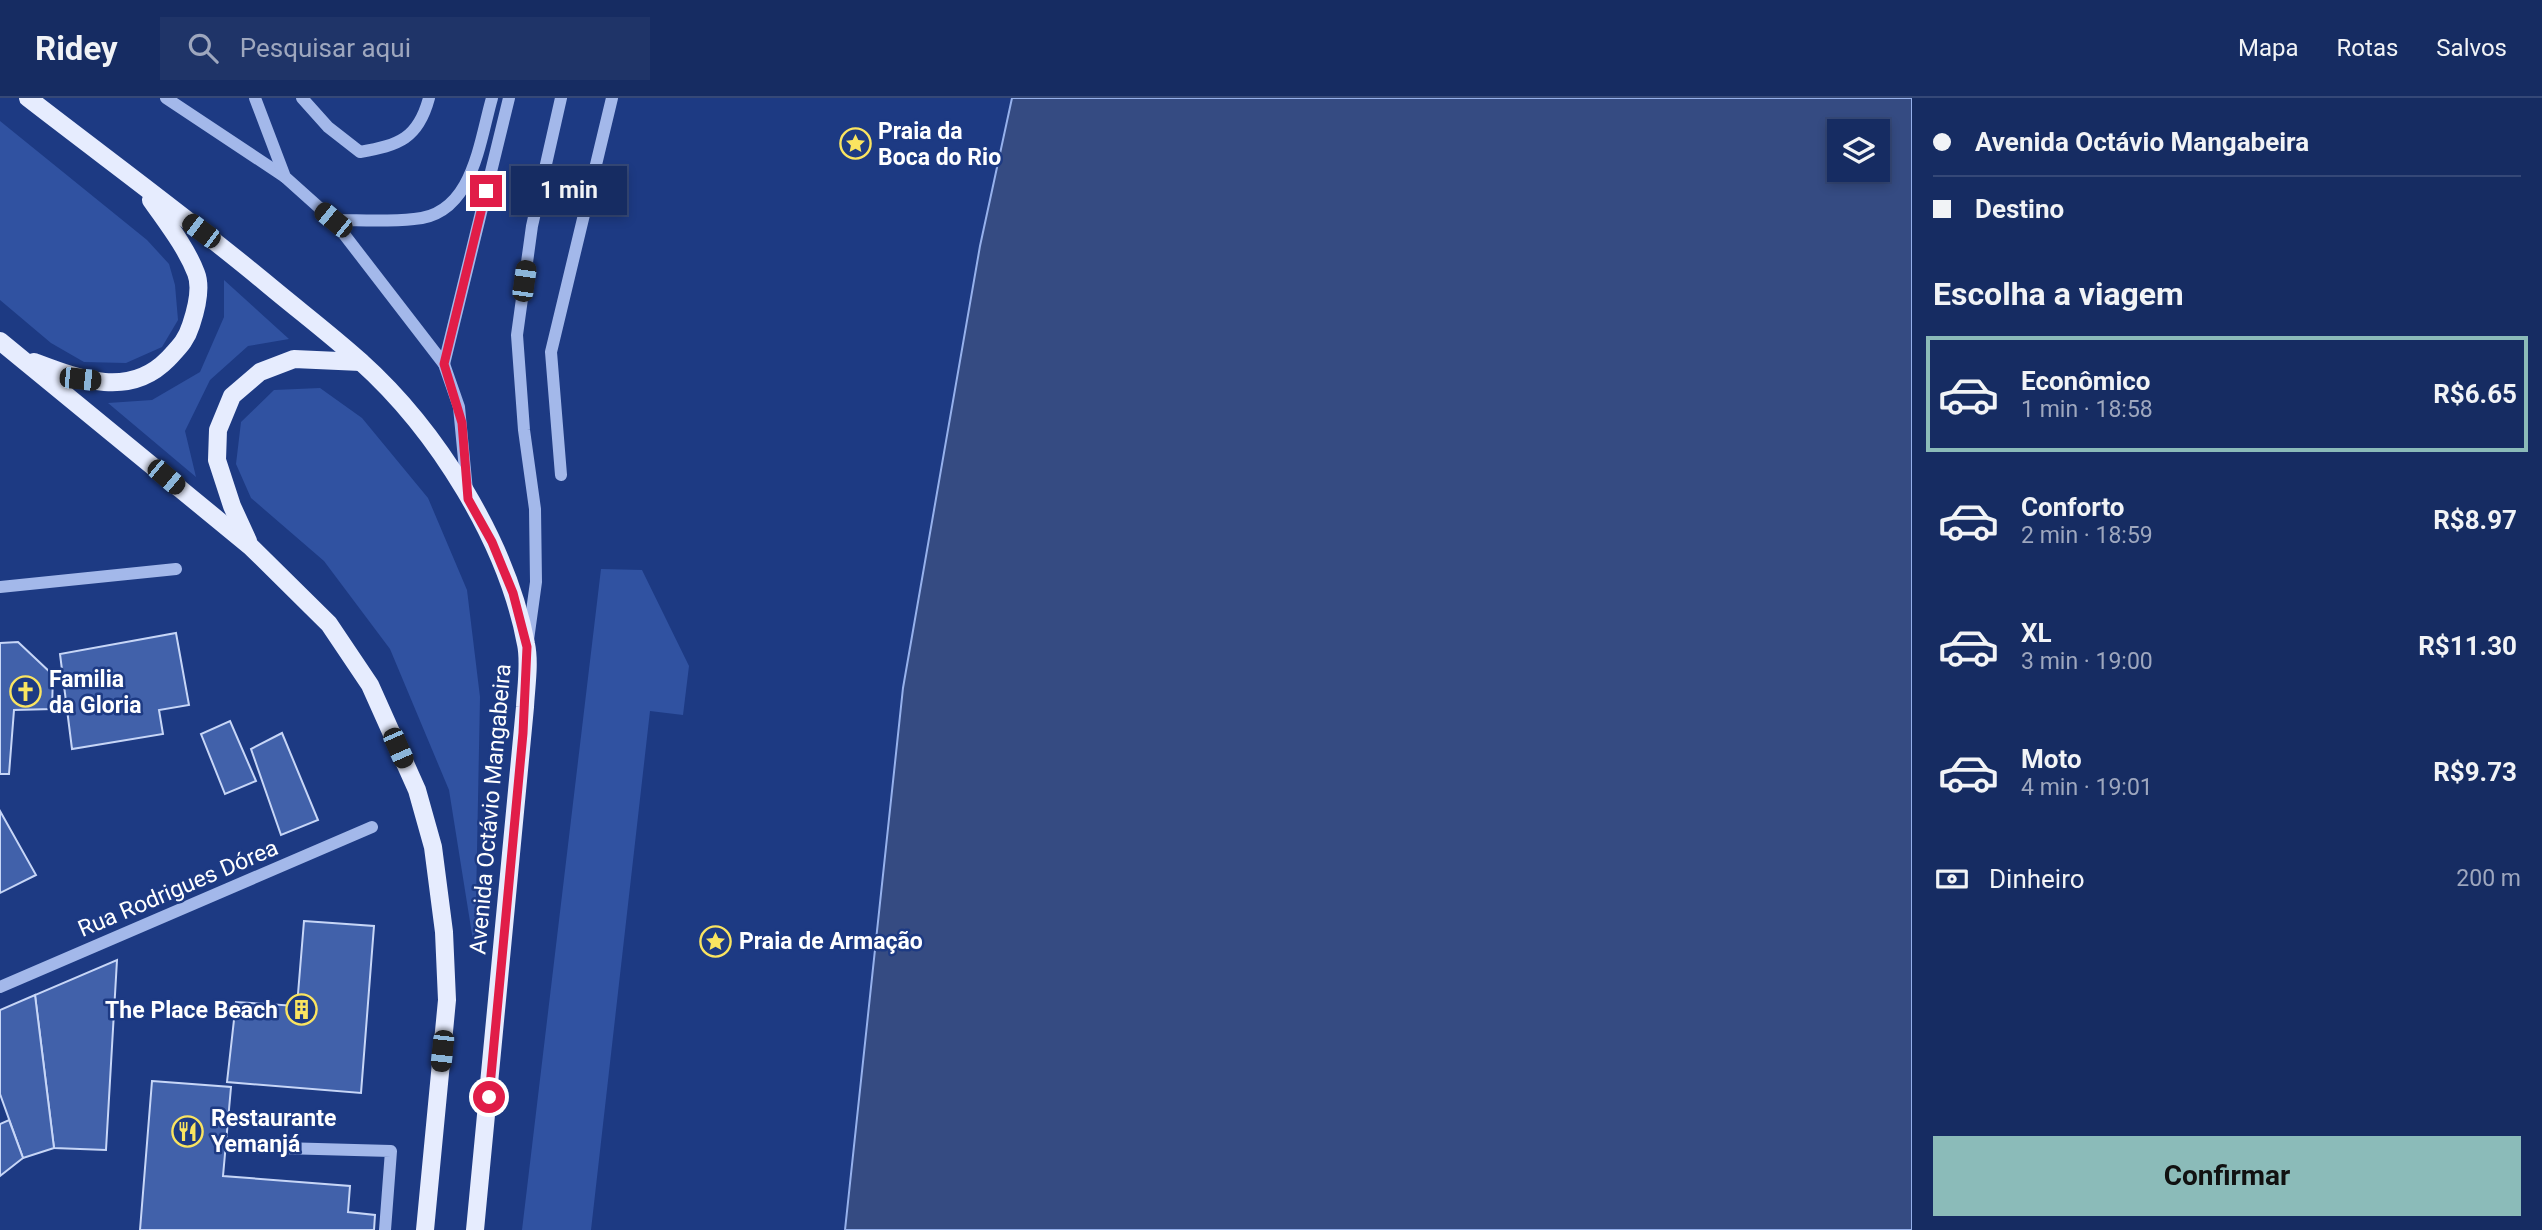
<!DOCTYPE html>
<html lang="pt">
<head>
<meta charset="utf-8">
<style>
  body { margin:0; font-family:Roboto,sans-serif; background:#1f3468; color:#f1f3f6; height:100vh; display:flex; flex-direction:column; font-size:26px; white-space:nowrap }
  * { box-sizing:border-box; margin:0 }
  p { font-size:23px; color:#9ea7be }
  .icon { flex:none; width:38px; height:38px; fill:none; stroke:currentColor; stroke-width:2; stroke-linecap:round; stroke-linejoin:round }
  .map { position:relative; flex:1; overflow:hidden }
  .drawer { display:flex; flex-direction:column; background:#162c62; width:630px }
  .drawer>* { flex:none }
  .hud { display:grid; align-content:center; height:154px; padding:0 21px; background:#162c62 }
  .fabs { position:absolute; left:1827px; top:21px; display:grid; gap:14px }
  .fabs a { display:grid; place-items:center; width:63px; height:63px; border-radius:0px; background:#162c62; box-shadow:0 4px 10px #0003,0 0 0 2px #354877; font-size:35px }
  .end { position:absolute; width:32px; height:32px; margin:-16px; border:9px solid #e11d48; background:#fff; box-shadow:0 0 0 4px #fff }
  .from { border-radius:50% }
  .bubble { position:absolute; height:49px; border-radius:0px; background:#162c62; box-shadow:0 4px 10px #0003,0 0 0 2px #354877; font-size:23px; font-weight:700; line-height:49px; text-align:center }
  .car { position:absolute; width:21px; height:42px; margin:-21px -10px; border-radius:9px; box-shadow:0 0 5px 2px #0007; background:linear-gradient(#222 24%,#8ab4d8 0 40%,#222 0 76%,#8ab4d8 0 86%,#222 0) }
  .hud b { display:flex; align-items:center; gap:24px; height:66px; font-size:26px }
  .hud b+b { border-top:2px solid #354877 }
  .hud i { width:18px; height:18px; background:#f1f3f6 }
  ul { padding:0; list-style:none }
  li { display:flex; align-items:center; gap:21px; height:116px; margin:0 14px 10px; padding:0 7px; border:4px solid transparent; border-radius:0px }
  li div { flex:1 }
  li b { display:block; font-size:26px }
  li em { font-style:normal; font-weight:700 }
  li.active { border-color:#8bbbb9 }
  li>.icon { width:63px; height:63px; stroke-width:1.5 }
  h2 { padding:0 21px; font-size:32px; line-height:84px }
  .pay { display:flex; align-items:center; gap:18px; height:77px; padding:0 21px; font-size:26px }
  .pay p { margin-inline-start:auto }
  .button { display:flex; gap:14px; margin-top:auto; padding:14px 21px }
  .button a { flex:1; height:80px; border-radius:0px; background:#8bbbb9; color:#111; font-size:28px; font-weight:700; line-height:80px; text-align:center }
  header { display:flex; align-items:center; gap:42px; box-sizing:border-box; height:98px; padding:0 35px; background:#162c62; border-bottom:2px solid #354877 }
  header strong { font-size:33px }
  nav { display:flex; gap:38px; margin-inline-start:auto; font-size:24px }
  .search { width:490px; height:63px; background:#1f3468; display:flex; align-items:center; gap:18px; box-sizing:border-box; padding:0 24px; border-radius:0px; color:#9ea7be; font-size:26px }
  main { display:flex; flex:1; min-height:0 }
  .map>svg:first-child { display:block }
</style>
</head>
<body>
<header>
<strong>Ridey</strong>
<div class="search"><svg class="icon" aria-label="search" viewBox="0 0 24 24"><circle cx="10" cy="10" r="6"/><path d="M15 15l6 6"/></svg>Pesquisar aqui</div>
<nav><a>Mapa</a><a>Rotas</a><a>Salvos</a></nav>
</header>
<main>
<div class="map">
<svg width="1912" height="1132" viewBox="0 0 1912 1132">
  <rect width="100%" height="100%" fill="#1d3a83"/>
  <g fill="#3052a1">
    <path d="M 0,23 L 147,142 L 169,166 L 175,187 L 178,222 L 162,249 L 126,265 L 84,264 L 51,245 L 0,202 Z"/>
    <path d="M 224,182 L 289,241 L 248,248 L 210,282 L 185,333 L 196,379 L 108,305 L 152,302 L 200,274 L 224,219 Z"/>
    <path d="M 320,290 L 362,320 L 428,400 L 467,492 L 480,599 L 475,855 L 449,692 L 390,551 L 324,463 L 251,400 L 236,366 L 241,324 L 274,292 Z"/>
    <path d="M 601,471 L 642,472 L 689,568 L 683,617 L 650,613 L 591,1132 L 522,1132 Z"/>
  </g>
  <path fill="#354b82" stroke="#96b1ec" stroke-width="2" fill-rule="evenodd" d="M 1012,0 L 1912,0 L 1912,1132 L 845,1132 L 903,590 L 980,148 ZM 1839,33 L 1878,33 L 1878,72 L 1839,72 Z"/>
  <g fill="#4161aa" stroke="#c7d6f7" stroke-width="2">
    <path d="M 176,535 L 189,607 L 159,612 L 163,636 L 72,651 L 60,556 Z"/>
    <path d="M 18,544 L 53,577 L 52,611 L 14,612 L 9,676 L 0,676 L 0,545 Z"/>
    <path d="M 230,623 L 256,683 L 225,696 L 201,636 Z"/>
    <path d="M 282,635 L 318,722 L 281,737 L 251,651 Z"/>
    <path d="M 0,713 L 36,777 L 0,795 Z"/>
    <path d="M 304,823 L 374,828 L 361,995 L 227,984 L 236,904 L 297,908 Z"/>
    <path d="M 117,862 L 106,1052 L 54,1050 L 35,897 Z"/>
    <path d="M 35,897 L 54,1050 L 23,1060 L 0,996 L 0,912 Z"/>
    <path d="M 152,983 L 231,989 L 223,1078 L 350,1088 L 348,1114 L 375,1117 L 374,1132 L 140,1132 Z"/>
    <path d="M 9,1022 L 23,1060 L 0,1078 L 0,1026 Z"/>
  </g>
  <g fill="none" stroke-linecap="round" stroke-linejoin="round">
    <g stroke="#a3b8ea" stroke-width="12">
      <path d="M 166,0 L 285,79"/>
      <path d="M 255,0 L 285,79 L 333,122 L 444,266 L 459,309 L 467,393"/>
      <path d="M 302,0 L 328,29 L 360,54 C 399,47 418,41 429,0"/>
      <path d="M 333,122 C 360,122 387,124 414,121 C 473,117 479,45 492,0"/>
      <path d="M 444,266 L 509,0"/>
      <path d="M 561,377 L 551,254 L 612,0"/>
      <path d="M 0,489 L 176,471"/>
      <path d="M 528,542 L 536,484 L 535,411 L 524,332 L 517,237 L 532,128 L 561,0"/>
      <path d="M 0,889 L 372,729"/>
      <path d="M 246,1049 L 391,1053 L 385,1132"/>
    </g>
    <g stroke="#e6ecfe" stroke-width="18">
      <path d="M 28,0 C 108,62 189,121 266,185 C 297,211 330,236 360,263 C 437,332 507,444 526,546 C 530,565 526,589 525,609 L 475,1132"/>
      <path d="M 0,243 L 251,449 L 329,526 L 370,587 L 417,692 L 433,749 L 444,834 L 447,902 L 425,1132"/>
      <path d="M 34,264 C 79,281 129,301 168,261 C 179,249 186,243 191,227 C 196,212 202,190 196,175 C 186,149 167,125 151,102"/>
      <path d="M 248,443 L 232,408 L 217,362 L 218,332 L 232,298 L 260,274 L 294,261 L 361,264"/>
    </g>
  </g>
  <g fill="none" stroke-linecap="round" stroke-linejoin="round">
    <path stroke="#e11d48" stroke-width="9" d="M 486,93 L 444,266 L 462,325 L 468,401 L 492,444 L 513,495 L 527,549 L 523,635 L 489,999"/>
  </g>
  <defs>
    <symbol id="sight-ring" viewBox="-11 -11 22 22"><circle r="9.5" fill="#1d3a83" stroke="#fae460" stroke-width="1.5"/><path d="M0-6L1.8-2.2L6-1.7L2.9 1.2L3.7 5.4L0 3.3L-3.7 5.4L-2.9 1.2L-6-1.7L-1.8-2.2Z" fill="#fae460"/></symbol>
    <symbol id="church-ring" viewBox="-11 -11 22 22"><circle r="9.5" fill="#1d3a83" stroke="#fae460" stroke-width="1.5"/><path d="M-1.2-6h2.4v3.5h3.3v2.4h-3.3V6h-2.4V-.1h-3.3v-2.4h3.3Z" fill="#fae460"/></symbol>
    <symbol id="building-ring" viewBox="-11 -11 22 22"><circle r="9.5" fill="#1d3a83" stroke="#fae460" stroke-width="1.5"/><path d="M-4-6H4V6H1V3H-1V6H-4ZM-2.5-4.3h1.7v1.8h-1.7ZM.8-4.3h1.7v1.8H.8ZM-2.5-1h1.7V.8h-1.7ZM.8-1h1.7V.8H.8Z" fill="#fae460"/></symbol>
    <symbol id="restaurant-ring" viewBox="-11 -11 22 22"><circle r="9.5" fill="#1d3a83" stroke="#fae460" stroke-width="1.5"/><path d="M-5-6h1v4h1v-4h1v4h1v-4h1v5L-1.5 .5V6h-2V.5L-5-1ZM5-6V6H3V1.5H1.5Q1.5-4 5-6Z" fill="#fae460"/></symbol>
  </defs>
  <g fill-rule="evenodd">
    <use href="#sight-ring" x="838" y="28" width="35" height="35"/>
    <use href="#church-ring" x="8" y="576" width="35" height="35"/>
    <use href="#sight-ring" x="698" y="826" width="35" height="35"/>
    <use href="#building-ring" x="284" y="894" width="35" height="35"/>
    <use href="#restaurant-ring" x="170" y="1016" width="35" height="35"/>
  </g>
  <g text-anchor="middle" stroke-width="5" stroke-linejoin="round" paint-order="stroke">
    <g font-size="23" font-weight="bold" fill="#fff" stroke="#1d3a83" text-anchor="start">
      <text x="878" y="41">Praia da<tspan x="878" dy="26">Boca do Rio</tspan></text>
      <text x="49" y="589">Familia<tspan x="49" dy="26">da Gloria</tspan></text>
      <text x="739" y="851">Praia de Armação</text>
      <text x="278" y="920" text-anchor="end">The Place Beach</text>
      <text x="211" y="1028">Restaurante<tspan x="211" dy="26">Yemanjá</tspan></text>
    </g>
    <g font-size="23" fill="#fff" stroke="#1d3a83">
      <text transform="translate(490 711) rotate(-85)" y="8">Avenida Octávio Mangabeira</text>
      <text transform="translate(178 790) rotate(-23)" y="8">Rua Rodrigues Dórea</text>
    </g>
  </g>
</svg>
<div class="fabs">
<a><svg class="icon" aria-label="layers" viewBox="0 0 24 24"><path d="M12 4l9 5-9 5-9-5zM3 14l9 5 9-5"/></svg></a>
</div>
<i class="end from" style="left:489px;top:999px"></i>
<i class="end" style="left:486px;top:93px"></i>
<div class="bubble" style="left:511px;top:68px;width:116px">1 min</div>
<i class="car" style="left:333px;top:122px;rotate:309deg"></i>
<i class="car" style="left:201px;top:133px;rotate:307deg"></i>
<i class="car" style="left:524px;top:183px;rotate:8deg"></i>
<i class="car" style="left:80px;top:281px;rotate:96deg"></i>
<i class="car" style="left:166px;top:379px;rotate:130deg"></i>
<i class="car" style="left:398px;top:650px;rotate:156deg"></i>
<i class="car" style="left:442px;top:953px;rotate:186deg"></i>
</div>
<section class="drawer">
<div class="hud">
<b><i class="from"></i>Avenida Octávio Mangabeira</b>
<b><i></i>Destino</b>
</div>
<h2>Escolha a viagem</h2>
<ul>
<li class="active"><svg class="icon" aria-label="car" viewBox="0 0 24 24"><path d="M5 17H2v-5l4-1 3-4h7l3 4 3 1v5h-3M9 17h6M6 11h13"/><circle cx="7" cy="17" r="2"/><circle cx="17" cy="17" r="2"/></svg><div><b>Econômico</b><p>1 min · 18:58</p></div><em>R$6.65</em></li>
<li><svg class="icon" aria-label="car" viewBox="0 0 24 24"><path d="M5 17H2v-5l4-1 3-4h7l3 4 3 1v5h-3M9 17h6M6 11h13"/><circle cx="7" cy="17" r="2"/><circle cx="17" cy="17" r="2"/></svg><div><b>Conforto</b><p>2 min · 18:59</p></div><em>R$8.97</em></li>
<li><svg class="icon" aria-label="car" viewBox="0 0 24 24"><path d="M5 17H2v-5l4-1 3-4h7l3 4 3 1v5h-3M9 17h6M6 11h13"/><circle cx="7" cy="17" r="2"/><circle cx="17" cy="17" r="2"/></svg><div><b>XL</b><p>3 min · 19:00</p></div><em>R$11.30</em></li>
<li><svg class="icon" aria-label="car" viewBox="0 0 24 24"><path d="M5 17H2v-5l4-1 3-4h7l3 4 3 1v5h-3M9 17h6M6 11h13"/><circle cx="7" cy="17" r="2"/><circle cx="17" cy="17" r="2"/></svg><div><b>Moto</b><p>4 min · 19:01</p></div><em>R$9.73</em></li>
</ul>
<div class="pay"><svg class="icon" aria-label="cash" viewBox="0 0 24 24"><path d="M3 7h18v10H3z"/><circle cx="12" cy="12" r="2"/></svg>Dinheiro<p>200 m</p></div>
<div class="button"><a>Confirmar</a></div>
</section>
</main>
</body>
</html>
